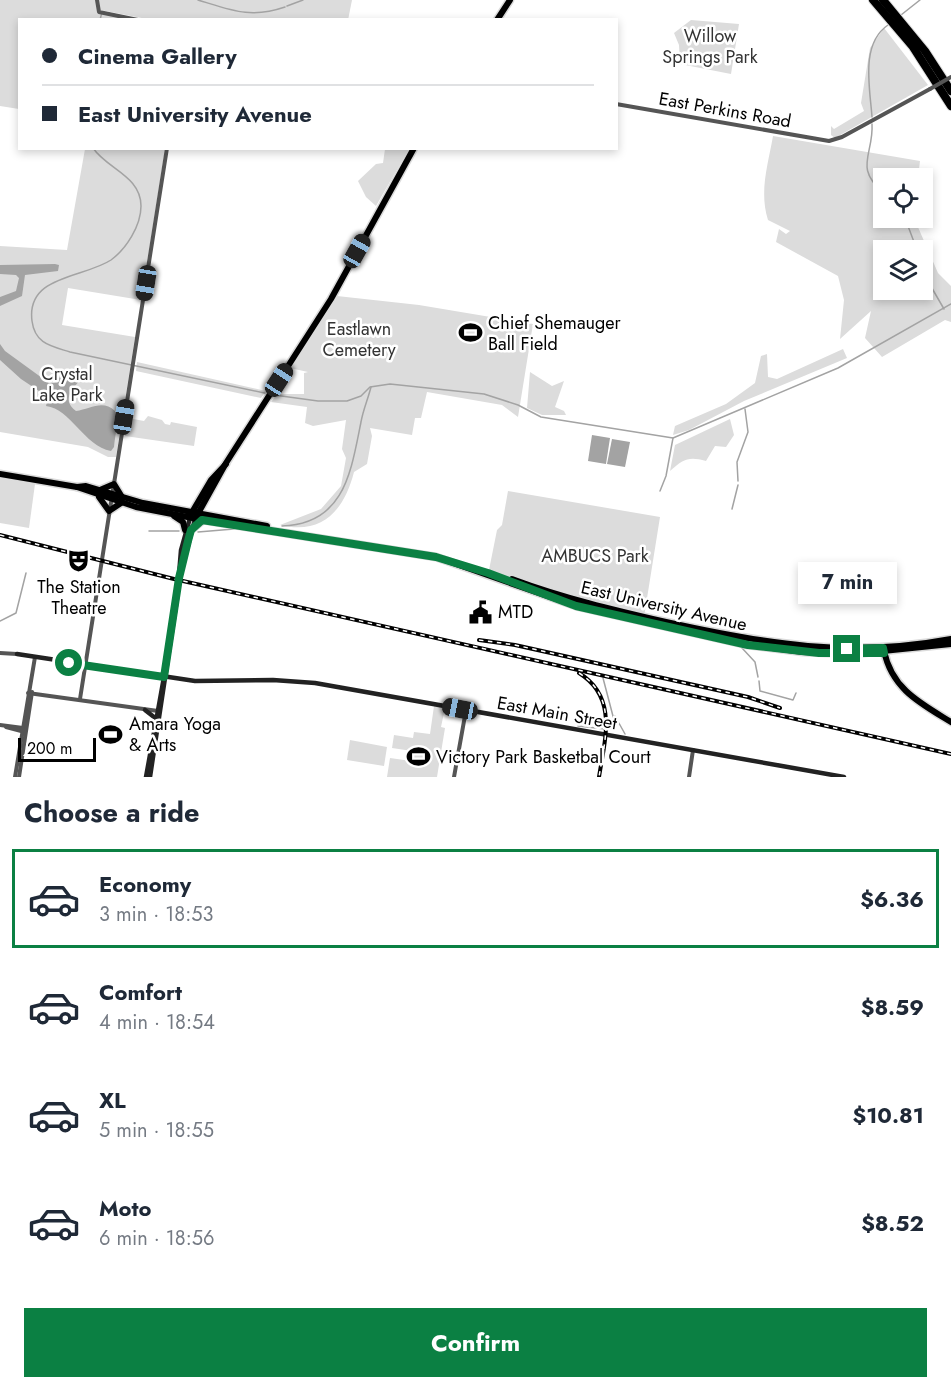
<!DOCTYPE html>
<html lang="en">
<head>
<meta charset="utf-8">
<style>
  body { margin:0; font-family:Jost,sans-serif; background:#f6f6f7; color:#1f2937; height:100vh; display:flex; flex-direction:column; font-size:22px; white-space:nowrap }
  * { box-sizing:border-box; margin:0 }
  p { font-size:20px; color:#747a83 }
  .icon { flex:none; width:33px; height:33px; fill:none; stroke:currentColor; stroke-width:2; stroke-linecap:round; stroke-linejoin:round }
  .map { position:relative; height:777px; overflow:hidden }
  .details { display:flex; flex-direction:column; background:#fff; flex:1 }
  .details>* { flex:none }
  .banner { position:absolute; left:18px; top:18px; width:600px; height:132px; border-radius:0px; box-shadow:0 3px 9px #0003; display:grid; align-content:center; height:132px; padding:0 24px; background:#fff }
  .controls { position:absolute; left:873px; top:168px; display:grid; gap:12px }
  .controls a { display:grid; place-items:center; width:60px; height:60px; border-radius:0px; background:#fff; box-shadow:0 3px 9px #0003; font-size:30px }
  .scale { position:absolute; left:18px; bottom:15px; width:78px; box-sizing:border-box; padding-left:6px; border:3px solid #000; border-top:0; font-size:16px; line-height:21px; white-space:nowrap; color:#000; -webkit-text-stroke:4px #fff; paint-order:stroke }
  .end { position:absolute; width:27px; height:27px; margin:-14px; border:8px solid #0b8043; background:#fff; box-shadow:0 0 0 3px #fff }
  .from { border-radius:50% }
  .bubble { position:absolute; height:42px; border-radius:0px; background:#fff; box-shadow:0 3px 9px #0003; font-size:20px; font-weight:700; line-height:42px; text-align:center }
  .car { position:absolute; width:18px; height:36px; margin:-18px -9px; border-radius:8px; box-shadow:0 0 4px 2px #0007; background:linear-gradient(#222 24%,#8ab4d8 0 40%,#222 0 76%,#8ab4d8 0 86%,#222 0) }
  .banner b { display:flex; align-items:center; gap:21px; height:57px; font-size:22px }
  .banner b+b { border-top:2px solid #e0e1e3 }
  .banner i { width:15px; height:15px; background:#1f2937 }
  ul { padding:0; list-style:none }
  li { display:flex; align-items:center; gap:18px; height:99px; margin:0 12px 9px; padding:0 12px; border:3px solid transparent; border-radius:0px }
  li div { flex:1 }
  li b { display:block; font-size:22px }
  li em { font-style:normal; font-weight:700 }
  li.on { border-color:#0b8043 }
  li>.icon { width:54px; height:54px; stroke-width:1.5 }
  h2 { padding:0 24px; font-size:27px; line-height:72px }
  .cta { display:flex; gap:12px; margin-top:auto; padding:12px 24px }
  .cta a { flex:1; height:69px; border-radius:0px; background:#0b8043; color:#fff; font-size:24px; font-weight:700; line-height:69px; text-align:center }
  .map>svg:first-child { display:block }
</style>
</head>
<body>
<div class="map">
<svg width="951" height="777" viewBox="0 0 951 777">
  <rect width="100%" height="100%" fill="#fff"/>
  <g fill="#dcdcdc" fill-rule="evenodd">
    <path d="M 0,0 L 97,0 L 97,11 L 132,19 L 20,20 L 19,109 L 0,106 Z"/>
    <path d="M 98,0 L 352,0 L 348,20 L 147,19 L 100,10 Z"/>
    <path d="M 691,20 L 739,24 L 731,74 L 680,64 L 679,45 L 674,33 Z"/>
    <path d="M 884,28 L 928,85 L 835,138 L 831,135 L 831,126 L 834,129 L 864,111 L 861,103 L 870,48 Z"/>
    <path d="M 773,136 L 920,161 L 918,178 L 884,178 L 884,218 L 914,218 L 938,273 L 951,286 L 951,322 L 945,320 L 882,357 L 865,338 L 871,311 L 840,339 L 844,300 L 838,276 L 776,242 L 779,229 L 786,234 L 790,231 L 768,220 C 759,191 768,165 773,136 ZM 884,250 L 922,250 L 922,290 L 884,290 Z"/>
    <path d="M 85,149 L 165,149 L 141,300 L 68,288 L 62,325 L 135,337 L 116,457 L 108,457 L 88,447 L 0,432 L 0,246 L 67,250 Z"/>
    <path d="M 385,149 L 409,149 L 376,206 L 366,197 L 358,181 L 376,164 L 383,163 Z"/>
    <path d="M 337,296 L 419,305 L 533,324 L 518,417 L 502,405 L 427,392 L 421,418 L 415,418 L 412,435 L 370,428 L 372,436 L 367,464 L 354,472 C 344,511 322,535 280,525 L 321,509 L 341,486 L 346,458 L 342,449 L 346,420 L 313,426 L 305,423 L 307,407 L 271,402 L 277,394 L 304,394 L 304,373 L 308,372 L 290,368 Z"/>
    <path d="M 843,349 L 847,358 L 744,401 L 689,430 L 673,435 L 675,426 L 726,404 L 755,383 L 761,356 L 767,354 L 768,377 L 777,379 Z"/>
    <path d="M 137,362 L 266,391 L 261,398 L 136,371 Z"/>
    <path d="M 530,372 L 552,386 L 564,381 L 555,407 L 564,411 L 566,415 L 542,415 L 527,408 Z"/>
    <path d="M 148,416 L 162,420 L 165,424 L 170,425 L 171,422 L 197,427 L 194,446 L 125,436 L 128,418 L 144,421 Z"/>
    <path d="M 730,419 L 734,435 L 726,447 L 715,446 L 706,461 C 689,456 683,459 670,471 L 675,445 Z"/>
    <path d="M 0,478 L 35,484 L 29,528 L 0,523 Z"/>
    <path d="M 508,491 L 660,517 L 644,617 L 537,588 L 489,570 L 497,530 L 502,525 Z"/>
    <path d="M 434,706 L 445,708 L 441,727 L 445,728 L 437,777 L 387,777 L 390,758 L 411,761 L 412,751 L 392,748 L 394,735 L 413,738 L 414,732 L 430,734 Z"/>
    <path d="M 350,740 L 387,747 L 384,766 L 347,760 Z"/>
  </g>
  <g fill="#a3a3a3">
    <path d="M 55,264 L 59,265 L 58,271 L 25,275 L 22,296 L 0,306 L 0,297 L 16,291 L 19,278 L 16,275 L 0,274 L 0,265 Z"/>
    <path d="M 0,344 L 5,351 L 49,383 L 54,383 L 67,370 L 79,372 L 80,380 C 71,391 62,400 76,411 C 90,409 103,399 115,411 C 119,423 115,435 114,447 L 111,451 C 84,446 71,409 46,406 L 48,397 L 21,379 L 0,360 Z"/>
    <path d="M 592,435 L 610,438 L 606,464 L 588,461 Z"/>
    <path d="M 612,439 L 630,442 L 625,467 L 607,464 Z"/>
  </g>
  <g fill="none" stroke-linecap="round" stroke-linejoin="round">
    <g stroke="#a3a3a3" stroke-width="1.5">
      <path d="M 198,0 C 231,10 250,19 285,7"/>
      <path d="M 287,6 L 303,0"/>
      <path d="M 901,15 L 920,0"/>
      <path d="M 100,20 L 102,12"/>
      <path d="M 872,117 C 870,88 860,44 888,25"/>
      <path d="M 872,124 C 874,154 853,168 884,193"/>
      <path d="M 93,148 C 107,169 141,176 141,206 C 141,226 126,249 111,260 C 84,278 26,275 32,321 C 35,344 51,346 70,352 L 269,394"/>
      <path d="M 905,218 L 917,250"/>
      <path d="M 922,271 L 944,309"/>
      <path d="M 274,395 L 318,401 L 347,401 L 361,396 L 370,387 L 390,384 L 484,394 L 518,405 L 541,417 L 673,438 L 838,368 L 951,304"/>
      <path d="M 738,481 L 737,462 L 748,432 L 745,409"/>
      <path d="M 660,491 L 666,476 L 673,438"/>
      <path d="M 732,509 L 738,485"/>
      <path d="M 282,526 C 345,524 351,471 361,422 C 363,410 368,399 371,387"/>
      <path d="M 149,531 L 179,531"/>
      <path d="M 198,532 L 234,529"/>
      <path d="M 0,621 L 16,613 L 26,573"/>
      <path d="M 742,648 L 755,662 L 758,677"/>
      <path d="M 603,678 L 614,720 L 614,727 L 609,729"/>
      <path d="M 759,681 L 760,691 L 793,700 L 796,693"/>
      <path d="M 615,716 L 625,734"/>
      <path d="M 578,726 L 605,729"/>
    </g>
    <defs>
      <g id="primary">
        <path d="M 497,20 L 510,0"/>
        <path d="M 0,474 L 77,487 L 136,507 L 203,520 L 436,557 L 576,606 L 748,645 L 803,652 L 854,654 L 951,644"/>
        <path d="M 77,487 L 86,486 L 143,503 L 267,526"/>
        <path d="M 100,490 L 114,484 L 122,497"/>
        <path d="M 99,497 L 109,511 L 121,503"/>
        <path d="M 191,514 L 211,480 L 226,464"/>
        <path d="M 174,516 L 183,522 L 185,530"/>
        <path d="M 195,519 L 226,463 L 331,299 L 414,148"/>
        <path d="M 191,530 L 203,520"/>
        <path d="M 512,579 C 563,598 614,610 666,622 C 765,644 850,658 951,639"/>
        <path d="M 884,651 C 892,689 920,703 951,722"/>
      </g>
      <g id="motorway">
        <path d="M 873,0 L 913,47 L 951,106"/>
        <path d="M 883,0 L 925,51 L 951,91"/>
      </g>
    </defs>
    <use href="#primary" stroke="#dbdbdb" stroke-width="9"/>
    <use href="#motorway" stroke="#dbdbdb" stroke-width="10"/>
    <g stroke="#555" stroke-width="4">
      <path d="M 97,0 L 99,12 L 138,20"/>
      <path d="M 616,104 L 829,141 L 842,137 L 930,89"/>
      <path d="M 0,653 L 17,654"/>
      <path d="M 28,693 L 158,711"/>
      <path d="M 80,699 L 167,148"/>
      <path d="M 0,725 L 23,728"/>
      <path d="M 6,727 L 25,732"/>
      <path d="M 15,777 L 35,657"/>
      <path d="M 19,777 L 32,692"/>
      <path d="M 454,777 L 466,710"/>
      <path d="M 689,777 L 693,750"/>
    </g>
    <g stroke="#222" stroke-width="4.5">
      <path d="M 181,573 L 195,519"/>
      <path d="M 17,654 L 195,681 L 273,680 L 315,683 L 844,777"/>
      <path d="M 145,710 L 154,717"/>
      <path d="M 146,777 L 164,677"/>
      <path d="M 150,777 L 177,599 L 181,550 L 190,518"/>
    </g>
    <use href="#primary" stroke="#000" stroke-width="6"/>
    <use href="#motorway" stroke="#000" stroke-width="8"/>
    <defs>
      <g id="rail">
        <path d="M 0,535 L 174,579 L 951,754"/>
        <path d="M 479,640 L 515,645 L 748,697 L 780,708"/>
        <path d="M 579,673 C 618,697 605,739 599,777"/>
      </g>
    </defs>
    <use href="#rail" stroke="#000" stroke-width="4"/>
    <use href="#rail" stroke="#fff" stroke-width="1.5" stroke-dasharray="4.5" stroke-linecap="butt"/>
    <path stroke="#555" stroke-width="4" d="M 930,89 L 951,77"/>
  </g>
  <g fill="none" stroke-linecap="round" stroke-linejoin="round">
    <path stroke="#0b8043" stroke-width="8" d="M 69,663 L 164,677 L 179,578 L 188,541 L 191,530 L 202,520 L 436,557 L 488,573 L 576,606 L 748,645 L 819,653 L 884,653 L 883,648 L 847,649"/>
  </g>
  <defs>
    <symbol id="stadium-bare" viewBox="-9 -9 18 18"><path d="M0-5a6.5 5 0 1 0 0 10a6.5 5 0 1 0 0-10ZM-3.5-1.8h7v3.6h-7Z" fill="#000" stroke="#fff" stroke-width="2.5" paint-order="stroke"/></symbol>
    <symbol id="theatre-bare" viewBox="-9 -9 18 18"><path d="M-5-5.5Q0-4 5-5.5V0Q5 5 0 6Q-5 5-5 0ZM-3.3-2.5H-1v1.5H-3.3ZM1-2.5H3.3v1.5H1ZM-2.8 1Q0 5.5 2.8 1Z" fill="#000" stroke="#fff" stroke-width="2.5" paint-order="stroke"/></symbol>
    <symbol id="civic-bare" viewBox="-9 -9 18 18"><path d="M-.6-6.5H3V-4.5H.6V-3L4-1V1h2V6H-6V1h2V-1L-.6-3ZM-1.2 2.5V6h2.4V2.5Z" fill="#000" stroke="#fff" stroke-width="2.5" paint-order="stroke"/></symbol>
  </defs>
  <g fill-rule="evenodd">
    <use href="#stadium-bare" x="454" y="316" width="33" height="33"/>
    <use href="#theatre-bare" x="62" y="544" width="33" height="33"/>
    <use href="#civic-bare" x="464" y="596" width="33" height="33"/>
    <use href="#stadium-bare" x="94" y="718" width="33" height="33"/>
    <use href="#stadium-bare" x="402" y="740" width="33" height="33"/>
  </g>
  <g text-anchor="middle" stroke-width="5" stroke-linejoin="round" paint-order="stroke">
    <g font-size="18" fill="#333" stroke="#fff">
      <text x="710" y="42">Willow<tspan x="710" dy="21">Springs Park</tspan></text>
      <text x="359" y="335">Eastlawn<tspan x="359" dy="21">Cemetery</tspan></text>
      <text x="67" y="380">Crystal<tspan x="67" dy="21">Lake Park</tspan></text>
      <text x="595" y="562">AMBUCS Park</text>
    </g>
    <g font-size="18" fill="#000" stroke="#fff">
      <text transform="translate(725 110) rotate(10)" y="6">East Perkins Road</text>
      <text transform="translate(664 606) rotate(13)" y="6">East University Avenue</text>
      <text transform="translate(557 713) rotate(10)" y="6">East Main Street</text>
    </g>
    <g font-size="18" fill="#000" stroke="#fff" text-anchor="start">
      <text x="488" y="329">Chief Shemauger<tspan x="488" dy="21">Ball Field</tspan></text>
      <text x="79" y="593" text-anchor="middle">The Station<tspan x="79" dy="21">Theatre</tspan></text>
      <text x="498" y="618">MTD</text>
      <text x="129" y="730">Amara Yoga<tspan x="129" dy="21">&amp; Arts</tspan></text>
      <text x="436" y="763">Victory Park Basketbal Court</text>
    </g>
  </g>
</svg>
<div class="controls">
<a><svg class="icon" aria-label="locate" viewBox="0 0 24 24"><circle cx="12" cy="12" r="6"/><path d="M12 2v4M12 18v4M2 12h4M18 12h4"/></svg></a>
<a><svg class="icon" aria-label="layers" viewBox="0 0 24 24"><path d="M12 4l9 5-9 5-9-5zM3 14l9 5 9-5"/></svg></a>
</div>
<div class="scale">200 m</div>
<i class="end from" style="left:69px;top:663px"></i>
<i class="end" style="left:847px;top:649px"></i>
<div class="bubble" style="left:798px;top:562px;width:99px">7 min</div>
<i class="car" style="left:357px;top:251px;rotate:29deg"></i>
<i class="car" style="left:146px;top:283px;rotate:189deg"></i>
<i class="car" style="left:279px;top:380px;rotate:33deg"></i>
<i class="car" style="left:124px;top:417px;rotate:9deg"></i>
<i class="car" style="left:460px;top:709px;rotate:281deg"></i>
<div class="banner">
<b><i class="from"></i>Cinema Gallery</b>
<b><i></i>East University Avenue</b>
</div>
</div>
<section class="details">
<h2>Choose a ride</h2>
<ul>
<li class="on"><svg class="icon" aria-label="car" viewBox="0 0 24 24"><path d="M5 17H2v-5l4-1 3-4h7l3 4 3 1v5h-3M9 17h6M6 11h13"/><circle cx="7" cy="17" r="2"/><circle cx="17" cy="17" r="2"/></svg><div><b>Economy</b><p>3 min · 18:53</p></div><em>$6.36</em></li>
<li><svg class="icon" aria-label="car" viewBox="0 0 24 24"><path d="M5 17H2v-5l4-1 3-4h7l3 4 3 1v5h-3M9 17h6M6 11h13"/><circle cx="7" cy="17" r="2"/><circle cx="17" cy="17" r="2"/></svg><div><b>Comfort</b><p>4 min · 18:54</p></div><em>$8.59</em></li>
<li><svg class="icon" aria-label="car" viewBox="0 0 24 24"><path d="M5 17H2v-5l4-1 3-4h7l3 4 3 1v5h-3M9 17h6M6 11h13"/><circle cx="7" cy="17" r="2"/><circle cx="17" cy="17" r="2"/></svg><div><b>XL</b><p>5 min · 18:55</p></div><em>$10.81</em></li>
<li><svg class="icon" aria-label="car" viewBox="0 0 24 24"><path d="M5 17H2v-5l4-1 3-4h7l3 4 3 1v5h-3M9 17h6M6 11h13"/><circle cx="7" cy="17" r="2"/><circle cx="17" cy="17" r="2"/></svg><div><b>Moto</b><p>6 min · 18:56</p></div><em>$8.52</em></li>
</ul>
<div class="cta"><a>Confirm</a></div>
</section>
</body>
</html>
